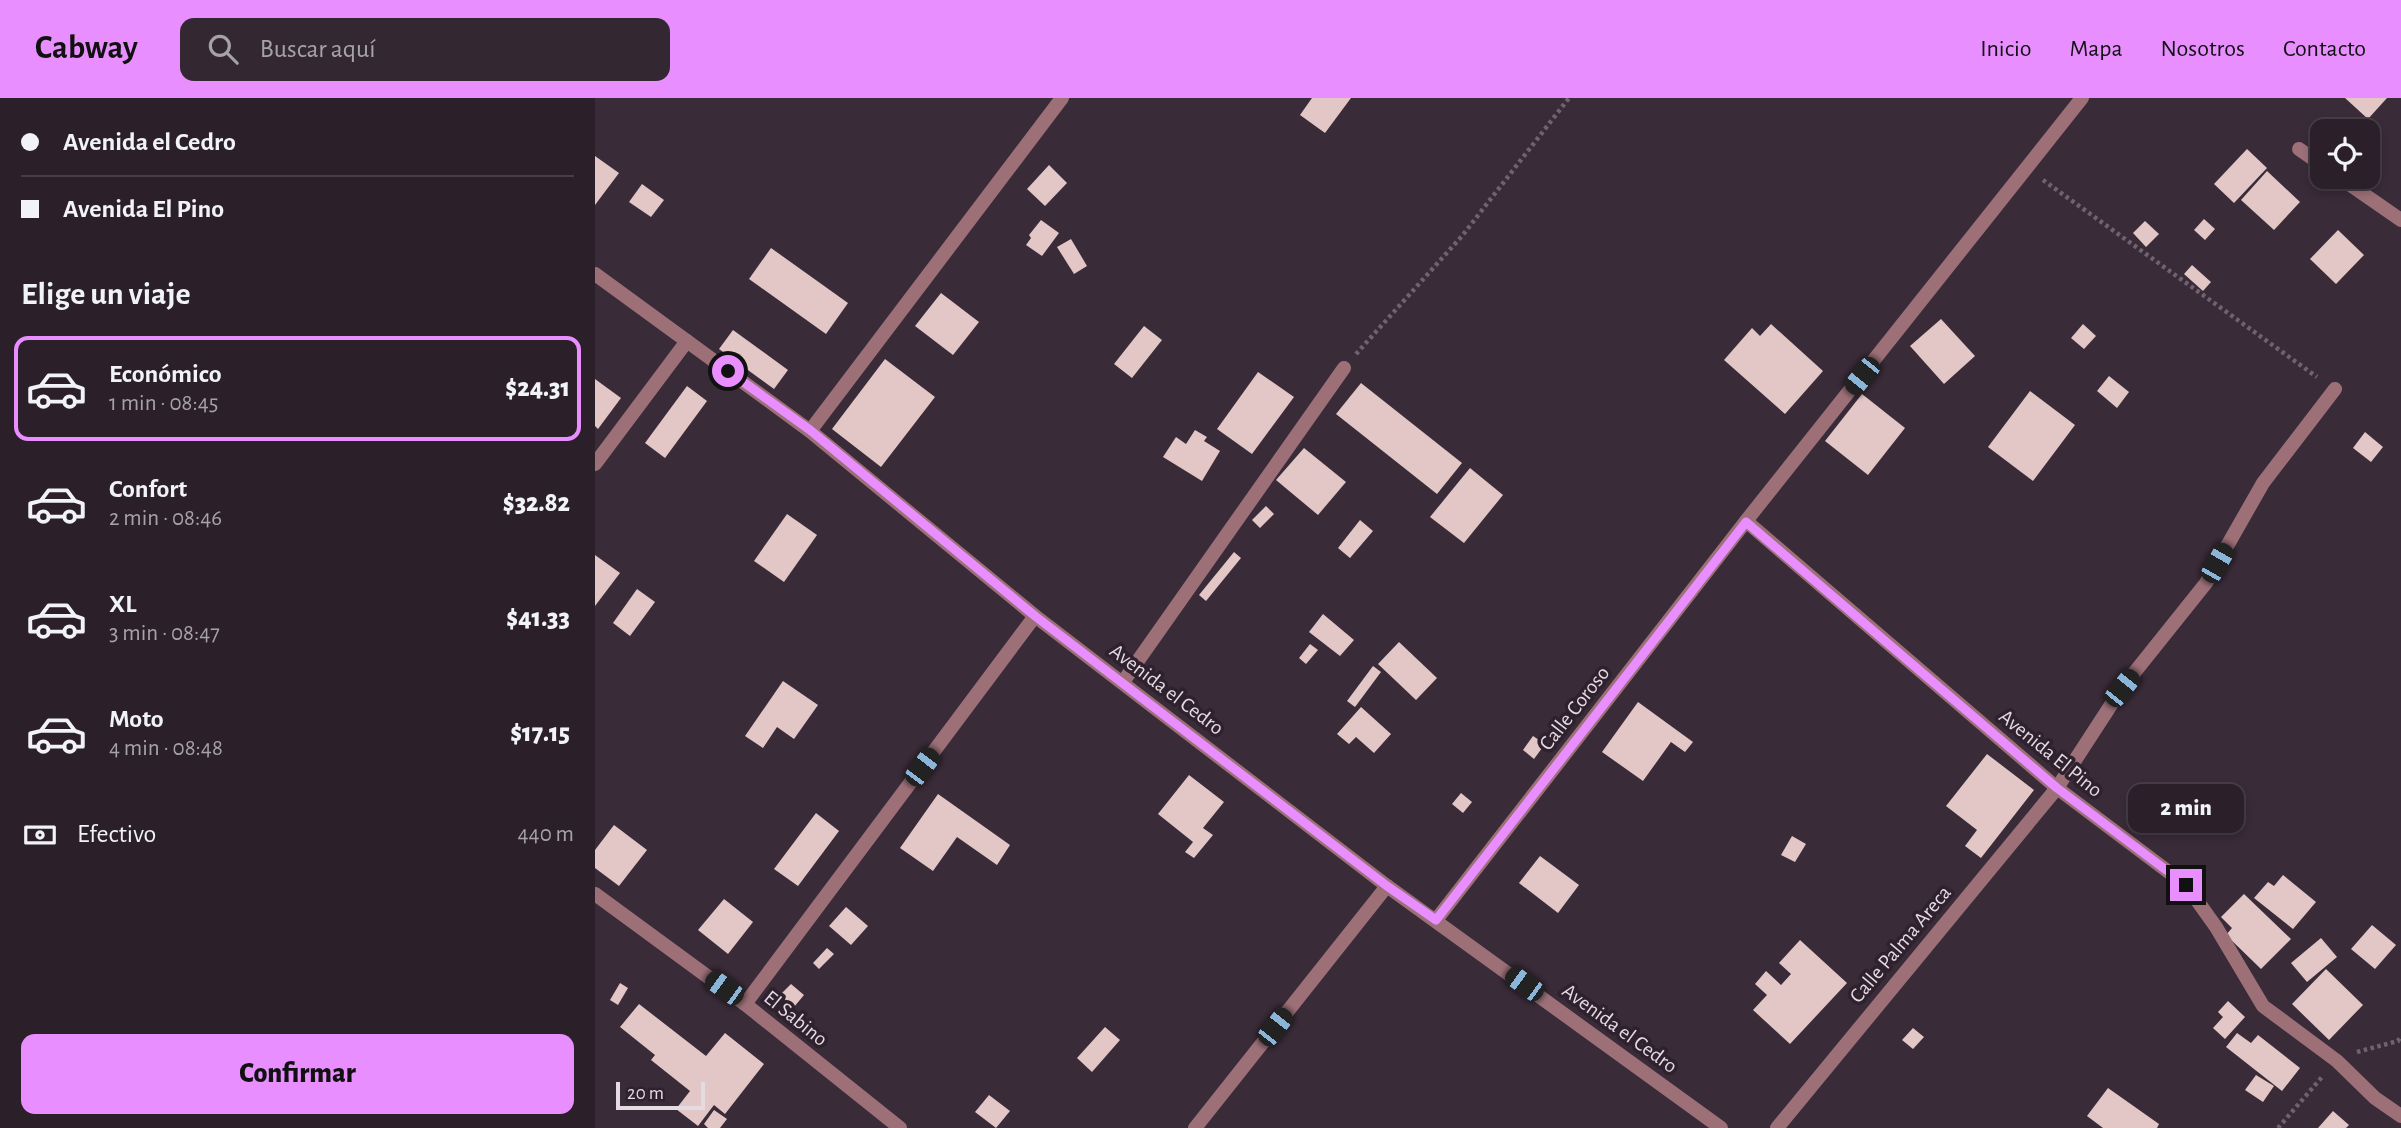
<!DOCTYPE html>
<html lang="es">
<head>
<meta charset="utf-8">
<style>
  body { margin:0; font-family:"Alegreya Sans",sans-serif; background:#332832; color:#f1f3f6; height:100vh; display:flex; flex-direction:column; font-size:26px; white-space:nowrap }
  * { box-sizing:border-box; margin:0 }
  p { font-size:23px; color:#a6a3a8 }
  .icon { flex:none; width:38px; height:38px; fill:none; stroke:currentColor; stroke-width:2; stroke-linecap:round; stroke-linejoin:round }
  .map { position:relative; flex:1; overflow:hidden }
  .sheet { display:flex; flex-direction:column; background:#2b202a; width:595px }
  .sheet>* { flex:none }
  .guide { display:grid; align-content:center; height:154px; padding:0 21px; background:#2b202a }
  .tools { position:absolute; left:1715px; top:21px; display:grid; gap:14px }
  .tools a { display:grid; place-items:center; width:70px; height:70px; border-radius:14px; background:#2b202a; box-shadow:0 4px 10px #0003,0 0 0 2px #473e47; font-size:35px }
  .scale { position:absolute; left:21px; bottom:18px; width:89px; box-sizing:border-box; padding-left:7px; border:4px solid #e4dbe3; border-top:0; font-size:19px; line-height:24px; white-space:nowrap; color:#e4dbe3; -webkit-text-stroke:5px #2f212e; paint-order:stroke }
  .end { position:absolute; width:32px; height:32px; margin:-16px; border:9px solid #e88eff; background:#111; box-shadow:0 0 0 4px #111 }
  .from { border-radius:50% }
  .bubble { position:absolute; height:49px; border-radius:14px; background:#2b202a; box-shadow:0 4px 10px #0003,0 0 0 2px #473e47; font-size:23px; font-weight:800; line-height:49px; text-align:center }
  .car { position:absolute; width:21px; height:42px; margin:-21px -10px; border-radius:9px; box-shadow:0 0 5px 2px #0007; background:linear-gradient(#222 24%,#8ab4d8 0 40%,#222 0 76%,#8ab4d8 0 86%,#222 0) }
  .guide b { display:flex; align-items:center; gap:24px; height:66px; font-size:26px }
  .guide b+b { border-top:2px solid #473e47 }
  .guide i { width:18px; height:18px; background:#f1f3f6 }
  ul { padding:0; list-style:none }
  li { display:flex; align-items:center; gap:21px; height:105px; margin:0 14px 10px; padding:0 7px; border:4px solid transparent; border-radius:14px }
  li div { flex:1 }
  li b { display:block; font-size:26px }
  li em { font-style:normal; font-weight:800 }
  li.selected { border-color:#e88eff }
  li>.icon { width:63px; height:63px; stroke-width:1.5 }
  h2 { padding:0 21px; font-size:32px; line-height:84px }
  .pay { display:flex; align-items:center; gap:18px; height:77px; padding:0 21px; font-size:26px }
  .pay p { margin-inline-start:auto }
  .action { display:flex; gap:14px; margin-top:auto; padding:14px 21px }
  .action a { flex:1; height:80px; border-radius:14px; background:#e88eff; color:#111; font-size:28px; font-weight:800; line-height:80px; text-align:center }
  header { display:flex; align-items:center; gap:42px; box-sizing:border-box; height:98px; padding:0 35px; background:#e88eff; color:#111 }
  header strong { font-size:33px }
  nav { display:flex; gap:38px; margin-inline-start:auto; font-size:24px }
  .search { width:490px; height:63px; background:#332832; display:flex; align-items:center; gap:18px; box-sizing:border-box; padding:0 24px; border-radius:14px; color:#a6a3a8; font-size:26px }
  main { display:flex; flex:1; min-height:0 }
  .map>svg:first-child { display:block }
</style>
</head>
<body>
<header>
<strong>Cabway</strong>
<div class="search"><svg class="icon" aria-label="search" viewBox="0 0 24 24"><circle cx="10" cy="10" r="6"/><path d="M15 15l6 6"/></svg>Buscar aquí</div>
<nav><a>Inicio</a><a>Mapa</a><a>Nosotros</a><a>Contacto</a></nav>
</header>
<main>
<section class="sheet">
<div class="guide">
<b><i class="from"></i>Avenida el Cedro</b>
<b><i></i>Avenida El Pino</b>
</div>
<h2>Elige un viaje</h2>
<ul>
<li class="selected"><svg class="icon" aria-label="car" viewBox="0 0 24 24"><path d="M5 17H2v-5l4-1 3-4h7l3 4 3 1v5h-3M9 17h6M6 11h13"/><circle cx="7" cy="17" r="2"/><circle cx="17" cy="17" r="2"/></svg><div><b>Económico</b><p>1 min · 08:45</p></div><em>$24.31</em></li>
<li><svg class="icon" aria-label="car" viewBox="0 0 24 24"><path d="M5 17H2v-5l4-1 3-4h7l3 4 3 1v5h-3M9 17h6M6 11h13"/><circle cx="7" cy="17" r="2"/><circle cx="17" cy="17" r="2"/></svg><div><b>Confort</b><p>2 min · 08:46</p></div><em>$32.82</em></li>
<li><svg class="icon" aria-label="car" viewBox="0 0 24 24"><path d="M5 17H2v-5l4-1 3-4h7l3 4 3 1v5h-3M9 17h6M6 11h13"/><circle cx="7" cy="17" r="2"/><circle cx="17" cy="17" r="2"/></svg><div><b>XL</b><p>3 min · 08:47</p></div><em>$41.33</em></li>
<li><svg class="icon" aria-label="car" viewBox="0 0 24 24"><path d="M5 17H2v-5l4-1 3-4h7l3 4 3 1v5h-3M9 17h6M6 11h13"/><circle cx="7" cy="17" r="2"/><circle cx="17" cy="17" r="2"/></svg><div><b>Moto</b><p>4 min · 08:48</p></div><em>$17.15</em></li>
</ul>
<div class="pay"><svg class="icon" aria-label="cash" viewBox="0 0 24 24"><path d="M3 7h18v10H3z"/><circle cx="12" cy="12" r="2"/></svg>Efectivo<p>440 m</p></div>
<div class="action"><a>Confirmar</a></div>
</section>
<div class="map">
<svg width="1806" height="1030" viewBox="0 0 1806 1030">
  <rect width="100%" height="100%" fill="#392b38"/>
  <g fill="#e2c7c6">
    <path d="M 717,0 L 756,0 L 730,35 L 705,17 Z"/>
    <path d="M 1750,0 L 1792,0 L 1773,21 Z"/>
    <path d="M 1652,51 L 1672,70 L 1639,105 L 1619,86 Z"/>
    <path d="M 0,58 L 24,75 L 0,107 Z"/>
    <path d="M 454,67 L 472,85 L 450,108 L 432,91 Z"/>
    <path d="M 1672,73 L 1705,104 L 1679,132 L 1646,102 Z"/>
    <path d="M 47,86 L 69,102 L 56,119 L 34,104 Z"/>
    <path d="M 1609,121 L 1620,131 L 1610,142 L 1599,132 Z"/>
    <path d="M 446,122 L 464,135 L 447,158 L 431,147 L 436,140 L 434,137 Z"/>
    <path d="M 1550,123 L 1564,136 L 1551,149 L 1538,135 Z"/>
    <path d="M 1743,132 L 1769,157 L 1741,186 L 1715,161 Z"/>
    <path d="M 476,141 L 492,168 L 479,176 L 462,149 Z"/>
    <path d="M 176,150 L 253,205 L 231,236 L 154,181 Z"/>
    <path d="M 1597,167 L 1616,184 L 1608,193 L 1589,176 Z"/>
    <path d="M 346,195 L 384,224 L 358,257 L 320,228 Z"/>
    <path d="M 1346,221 L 1380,258 L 1349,286 L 1315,248 Z"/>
    <path d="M 1176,226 L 1228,273 L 1190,316 L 1129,262 L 1157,230 L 1165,238 Z"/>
    <path d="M 1488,226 L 1501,238 L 1489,251 L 1476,240 Z"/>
    <path d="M 549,228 L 567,242 L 537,280 L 519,266 Z"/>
    <path d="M 138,232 L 193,272 L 179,291 L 124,251 Z"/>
    <path d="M 290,261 L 340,299 L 286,369 L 237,331 Z"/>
    <path d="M 663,274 L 699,299 L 657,356 L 622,331 Z"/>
    <path d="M 1514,278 L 1534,294 L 1522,310 L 1502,293 Z"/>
    <path d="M 0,281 L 26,300 L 3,331 L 0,328 Z"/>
    <path d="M 766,285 L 867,365 L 842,396 L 741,316 Z"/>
    <path d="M 92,288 L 112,303 L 70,360 L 50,345 Z"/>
    <path d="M 1435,293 L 1480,327 L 1438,383 L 1393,349 Z"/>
    <path d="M 1267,296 L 1310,330 L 1273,377 L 1230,343 Z"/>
    <path d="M 600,332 L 612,339 L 609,343 L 625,353 L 607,383 L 568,359 L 581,339 L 591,346 Z"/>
    <path d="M 1770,334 L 1788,349 L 1776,364 L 1758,350 Z"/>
    <path d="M 709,350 L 751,384 L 723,417 L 681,382 Z"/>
    <path d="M 875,370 L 908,397 L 869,445 L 835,419 Z"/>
    <path d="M 671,408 L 679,416 L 665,430 L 657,422 Z"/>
    <path d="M 192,416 L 222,437 L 189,484 L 159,463 Z"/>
    <path d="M 765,422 L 778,433 L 755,460 L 743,450 Z"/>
    <path d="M 639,454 L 646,460 L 611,503 L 604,497 Z"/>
    <path d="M 0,457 L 25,475 L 0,508 Z"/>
    <path d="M 42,491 L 60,504 L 35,538 L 18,525 Z"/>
    <path d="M 728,516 L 759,542 L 745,558 L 714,534 Z"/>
    <path d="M 804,544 L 842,580 L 821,602 L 783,566 Z"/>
    <path d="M 715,546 L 723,552 L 711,566 L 704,560 Z"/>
    <path d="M 778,568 L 786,574 L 760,609 L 752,603 Z"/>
    <path d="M 188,583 L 223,607 L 199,641 L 182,629 L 168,650 L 150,638 Z"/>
    <path d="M 1043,604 L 1098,644 L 1090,654 L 1076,644 L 1048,683 L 1007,654 Z"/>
    <path d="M 766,609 L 796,636 L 779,655 L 761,639 L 754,646 L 742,636 Z"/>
    <path d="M 938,638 L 950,646 L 939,661 L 928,652 Z"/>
    <path d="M 1392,656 L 1439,692 L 1386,760 L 1370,748 L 1382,732 L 1351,708 Z"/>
    <path d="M 594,677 L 629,704 L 608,730 L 618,737 L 599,760 L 590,754 L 598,744 L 563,716 Z"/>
    <path d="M 866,695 L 877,704 L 868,715 L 857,706 Z"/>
    <path d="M 343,696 L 415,747 L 402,767 L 362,739 L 338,773 L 305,750 Z"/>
    <path d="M 221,715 L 244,733 L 203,788 L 179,771 Z"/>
    <path d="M 19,727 L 52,752 L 24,788 L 0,770 L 0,752 Z"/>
    <path d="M 1197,738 L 1211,746 L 1200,764 L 1186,757 Z"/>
    <path d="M 945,758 L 984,787 L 963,815 L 924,785 Z"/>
    <path d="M 1688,777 L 1721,804 L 1698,831 L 1659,800 L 1673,784 L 1679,788 Z"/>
    <path d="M 1649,796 L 1696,841 L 1666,871 L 1631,837 L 1637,830 L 1626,819 Z"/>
    <path d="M 129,801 L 158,824 L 133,856 L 103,832 Z"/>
    <path d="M 251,809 L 273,828 L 256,847 L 234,828 Z"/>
    <path d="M 1777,827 L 1801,847 L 1780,871 L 1756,851 Z"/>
    <path d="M 1726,840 L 1742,859 L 1712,884 L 1696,865 Z"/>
    <path d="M 1205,842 L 1252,885 L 1195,946 L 1158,912 L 1172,897 L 1160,886 L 1171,873 L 1186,887 L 1196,876 L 1184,865 Z"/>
    <path d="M 232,850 L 239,856 L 224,871 L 218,865 Z"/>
    <path d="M 1731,871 L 1768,907 L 1734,942 L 1697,906 Z"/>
    <path d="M 25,885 L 33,890 L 23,907 L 15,902 Z"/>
    <path d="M 196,886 L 209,897 L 199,909 L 185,897 Z"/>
    <path d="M 1633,903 L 1650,919 L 1630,941 L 1618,930 L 1628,919 L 1623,914 Z"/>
    <path d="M 44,906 L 111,958 L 130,935 L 169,966 L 130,1016 L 119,1007 L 103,1028 L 81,1011 L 95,993 L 56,962 L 60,957 L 25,929 Z"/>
    <path d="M 510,929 L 525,942 L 497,974 L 482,960 Z"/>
    <path d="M 1318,930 L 1329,939 L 1318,951 L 1307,942 Z"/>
    <path d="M 1642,935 L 1656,945 L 1663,937 L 1705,970 L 1687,993 L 1631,949 Z"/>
    <path d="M 1661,977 L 1679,988 L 1668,1004 L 1650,992 Z"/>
    <path d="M 1513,990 L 1564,1026 L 1562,1030 L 1508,1030 L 1492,1018 Z"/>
    <path d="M 394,997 L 415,1013 L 401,1030 L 380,1014 Z"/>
    <path d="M 119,1012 L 132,1021 L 125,1030 L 113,1030 L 109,1026 Z"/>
    <path d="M 1738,1013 L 1754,1027 L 1751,1030 L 1723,1030 Z"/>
  </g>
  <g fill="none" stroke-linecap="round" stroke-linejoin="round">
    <g stroke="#70636f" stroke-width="4.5" stroke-dasharray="3.5 3.5" stroke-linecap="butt">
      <path d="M 1448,82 L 1722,279"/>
      <path d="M 761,256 L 867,138 L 974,0"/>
      <path d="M 1762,954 L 1803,943 L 1806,938"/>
      <path d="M 1683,1030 L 1727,979"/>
    </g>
    <g stroke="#9d7078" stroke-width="14">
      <path d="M 1704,51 L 1727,67"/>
      <path d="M 1744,79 L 1806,122"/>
      <path d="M 0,176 L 215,333 L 440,518 L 792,788 L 1126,1030"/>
      <path d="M 215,333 L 467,0"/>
      <path d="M 0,366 L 92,243"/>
      <path d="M 1151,423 L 1462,690 L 1591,787 L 1621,829 L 1668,908 L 1742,963 L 1780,1000 L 1806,1018"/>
      <path d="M 528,584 L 749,270"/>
      <path d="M 0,796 L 150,906 L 305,1030"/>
      <path d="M 841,822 L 1151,423 L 1487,0"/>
      <path d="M 150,906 L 440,518"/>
      <path d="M 600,1030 L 792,788"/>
      <path d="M 1182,1030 L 1462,690 L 1527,590 L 1611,485 L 1668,385 L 1740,291"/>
    </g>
  </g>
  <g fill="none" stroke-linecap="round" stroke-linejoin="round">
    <path stroke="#e88eff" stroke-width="9" d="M 133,273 L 215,332 L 440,518 L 792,788 L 841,822 L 1151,424 L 1462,690 L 1591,787"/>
  </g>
  <g text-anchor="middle" stroke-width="7" stroke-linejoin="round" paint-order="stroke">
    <g font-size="21" fill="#e4dbe3" stroke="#2f212e">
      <text transform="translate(572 591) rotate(37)" y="7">Avenida el Cedro</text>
      <text transform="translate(979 610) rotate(-52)" y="7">Calle Coroso</text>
      <text transform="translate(1456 655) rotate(39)" y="7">Avenida El Pino</text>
      <text transform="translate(1305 846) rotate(-50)" y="7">Calle Palma Areca</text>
      <text transform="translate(201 920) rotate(39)" y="7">El Sabino</text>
      <text transform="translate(1025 930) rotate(36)" y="7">Avenida el Cedro</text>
    </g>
  </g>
</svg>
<div class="tools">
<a><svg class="icon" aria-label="locate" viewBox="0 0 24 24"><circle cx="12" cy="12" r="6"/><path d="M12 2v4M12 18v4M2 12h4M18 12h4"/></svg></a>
</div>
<div class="scale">20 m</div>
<i class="end from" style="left:133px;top:273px"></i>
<i class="end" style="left:1591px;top:787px"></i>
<div class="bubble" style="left:1533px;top:686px;width:116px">2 min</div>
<i class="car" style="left:1267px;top:278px;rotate:219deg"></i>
<i class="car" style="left:1622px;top:465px;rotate:30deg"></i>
<i class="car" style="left:1527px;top:590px;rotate:39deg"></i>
<i class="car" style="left:327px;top:669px;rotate:37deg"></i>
<i class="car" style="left:929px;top:886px;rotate:306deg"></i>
<i class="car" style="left:129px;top:890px;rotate:306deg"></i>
<i class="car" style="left:680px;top:929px;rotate:38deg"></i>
</div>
</main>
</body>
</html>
